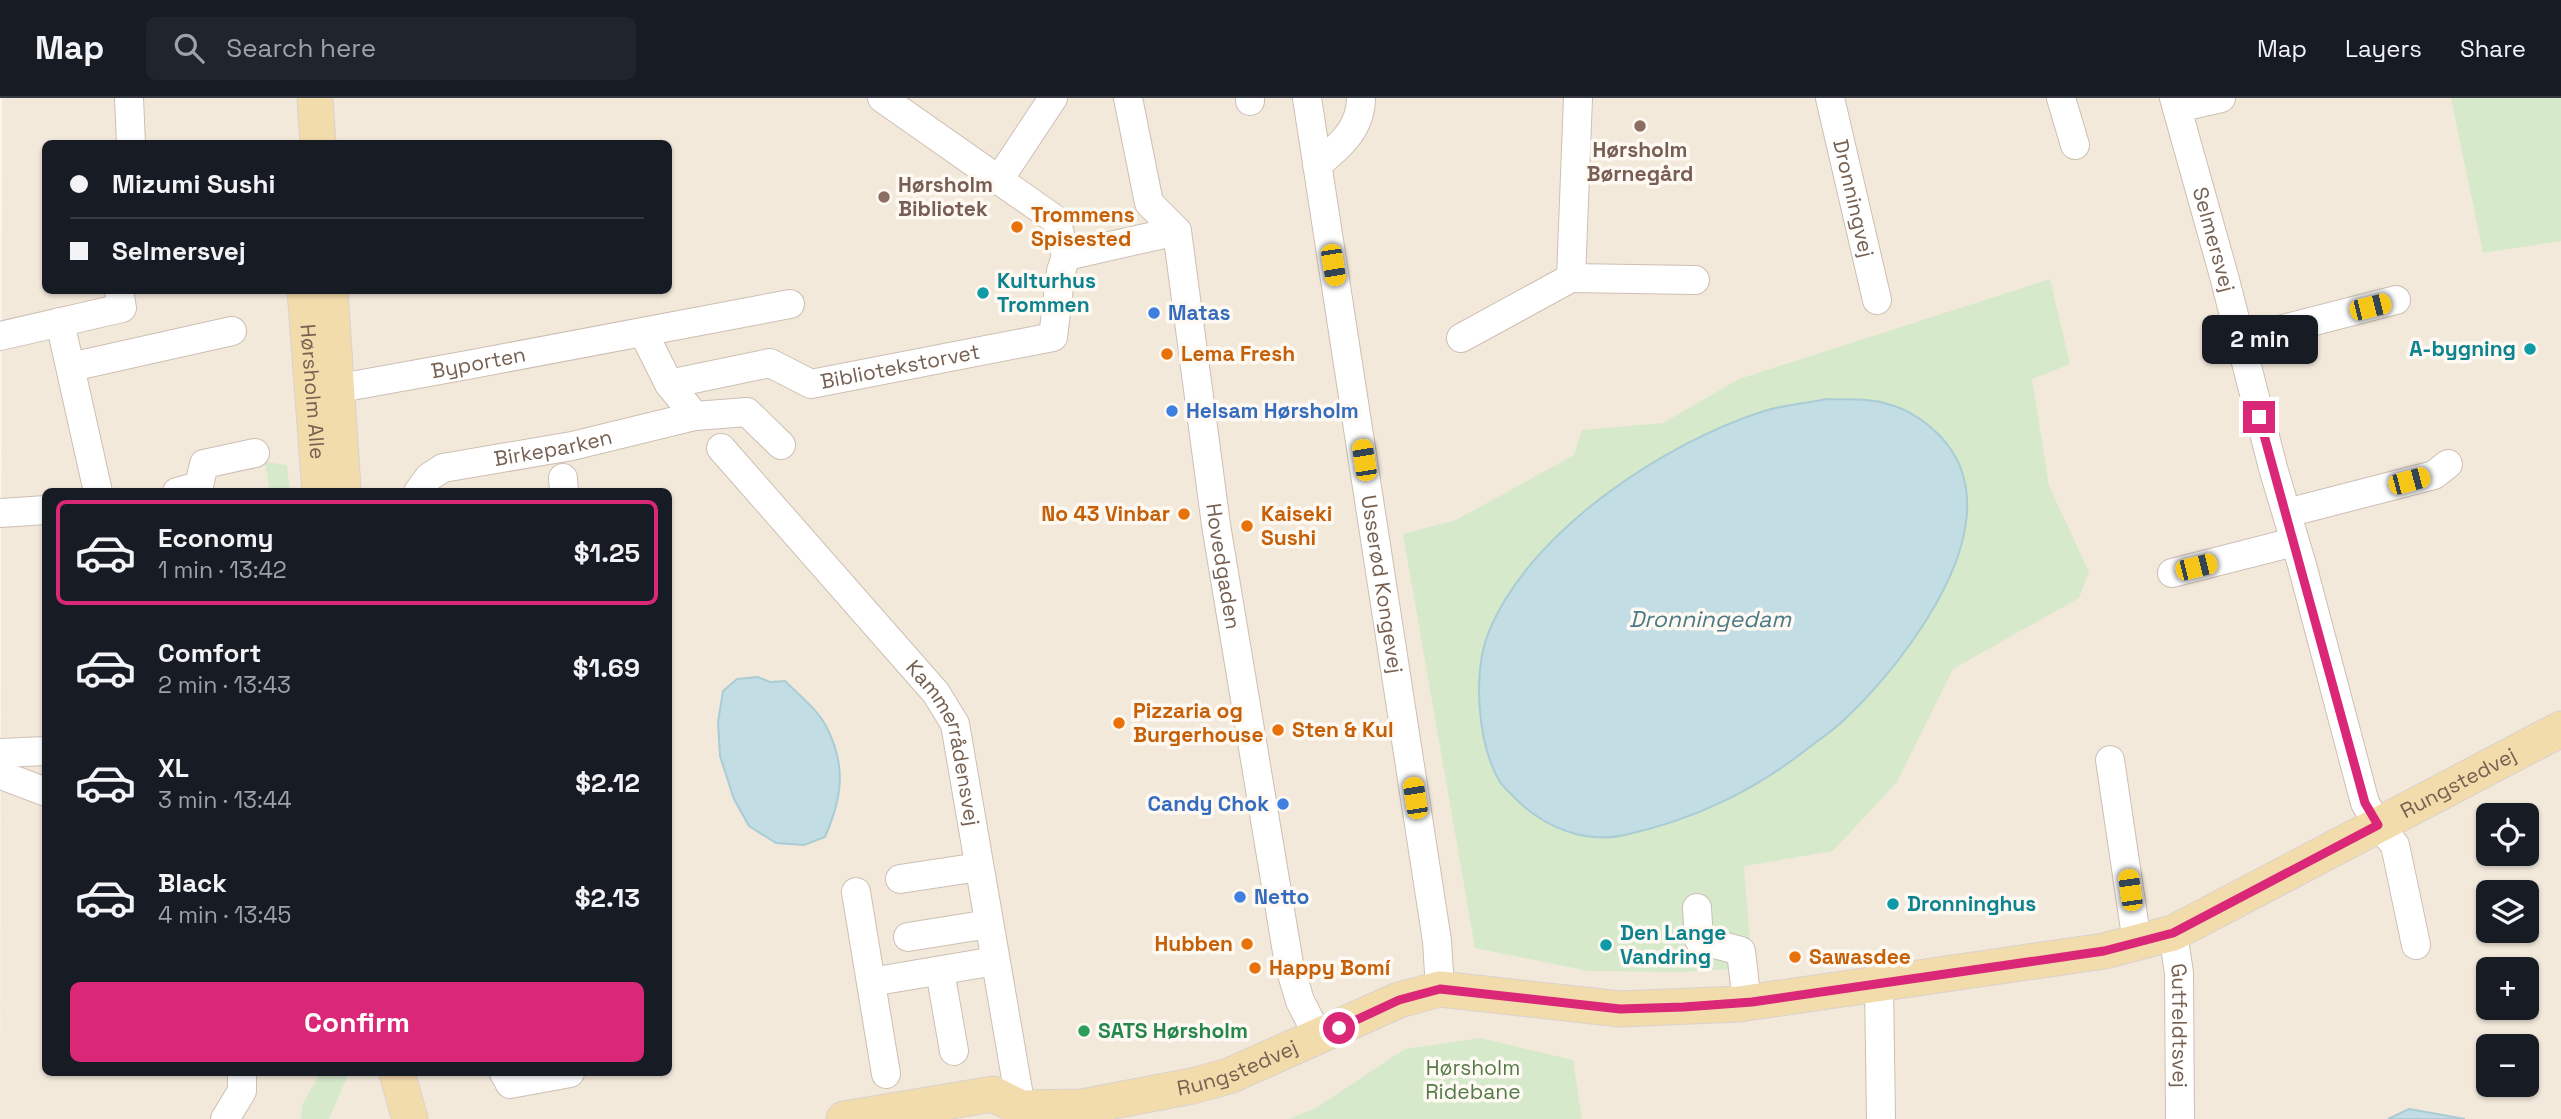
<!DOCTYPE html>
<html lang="en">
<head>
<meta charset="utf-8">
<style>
  body { margin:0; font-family:"Space Grotesk",sans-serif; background:#20242c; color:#f1f3f6; height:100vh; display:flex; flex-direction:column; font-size:26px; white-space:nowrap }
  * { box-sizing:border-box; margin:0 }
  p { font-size:23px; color:#9ea1a6 }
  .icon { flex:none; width:38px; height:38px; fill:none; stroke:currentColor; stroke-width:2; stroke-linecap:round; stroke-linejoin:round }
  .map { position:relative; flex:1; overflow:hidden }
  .details { position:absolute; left:42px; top:390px; width:630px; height:588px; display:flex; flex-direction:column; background:#171b24; border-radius:10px; box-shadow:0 2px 5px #0004 }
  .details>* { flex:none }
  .banner { position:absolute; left:42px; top:42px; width:630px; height:154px; border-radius:10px; box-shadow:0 2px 5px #0004; display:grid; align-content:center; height:154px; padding:0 28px; background:#171b24 }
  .buttons { position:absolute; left:2476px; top:705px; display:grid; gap:14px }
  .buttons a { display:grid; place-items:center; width:63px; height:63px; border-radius:10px; background:#171b24; box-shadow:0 2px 5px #0004; font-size:35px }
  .end { position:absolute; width:32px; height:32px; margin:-16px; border:9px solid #db2777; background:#fff; box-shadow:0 0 0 4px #fff }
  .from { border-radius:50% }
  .bubble { position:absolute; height:49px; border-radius:10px; background:#171b24; box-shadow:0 2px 5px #0004; font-size:23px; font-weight:600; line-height:49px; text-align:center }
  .car { position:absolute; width:21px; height:42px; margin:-21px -10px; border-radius:9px; box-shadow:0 0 5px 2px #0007; background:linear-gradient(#f5c518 24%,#345 0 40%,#f5c518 0 76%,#345 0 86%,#f5c518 0) }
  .banner b { display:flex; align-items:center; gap:24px; height:66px; font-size:26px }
  .banner b+b { border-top:2px solid #363941 }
  .banner i { width:18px; height:18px; background:#f1f3f6 }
  ul { padding:12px 0 0; list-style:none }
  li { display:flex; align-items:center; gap:21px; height:105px; margin:0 14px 10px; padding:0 14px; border:4px solid transparent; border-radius:10px }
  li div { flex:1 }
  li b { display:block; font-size:26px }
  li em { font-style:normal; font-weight:600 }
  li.selected { border-color:#db2777 }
  li>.icon { width:63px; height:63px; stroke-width:1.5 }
  .cta { display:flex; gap:14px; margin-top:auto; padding:14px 28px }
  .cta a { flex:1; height:80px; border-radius:10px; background:#db2777; color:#fff; font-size:28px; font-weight:600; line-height:80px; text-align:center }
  header { display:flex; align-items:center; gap:42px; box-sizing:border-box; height:98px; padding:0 35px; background:#171b24; border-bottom:2px solid #363941 }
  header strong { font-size:33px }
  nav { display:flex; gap:38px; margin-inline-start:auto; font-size:24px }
  .search { width:490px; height:63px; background:#20242c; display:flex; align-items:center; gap:18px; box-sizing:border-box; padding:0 24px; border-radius:10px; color:#9ea1a6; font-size:26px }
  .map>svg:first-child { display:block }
</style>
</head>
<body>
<header>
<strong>Map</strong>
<div class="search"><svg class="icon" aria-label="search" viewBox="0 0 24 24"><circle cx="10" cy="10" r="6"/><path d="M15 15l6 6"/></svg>Search here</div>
<nav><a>Map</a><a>Layers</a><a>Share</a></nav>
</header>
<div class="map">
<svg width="2561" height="1021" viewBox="0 0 2561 1021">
  <rect width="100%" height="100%" fill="#fbf6ed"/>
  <path fill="#f3e9db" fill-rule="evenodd" d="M 2,0 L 2561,0 L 2561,1021 L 0,1021 ZM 46,46 L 668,46 L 668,192 L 46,192 ZM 46,394 L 668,394 L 668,975 L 46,975 ZM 2488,718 L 2527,718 L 2527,756 L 2488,756 ZM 2488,794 L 2527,794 L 2527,833 L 2488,833 ZM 2488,872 L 2527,872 L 2527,910 L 2488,910 ZM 2488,948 L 2527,948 L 2527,987 L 2488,987 Z"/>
  <g fill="#d6e9cb">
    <path d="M 2451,0 L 2561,0 L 2561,143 L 2483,155 Z"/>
    <path d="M 2050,181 L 2070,266 L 2032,281 L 2049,388 L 2089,474 L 2079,500 L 1953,571 L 1897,684 L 1833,753 L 1744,768 L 1752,870 L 1680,874 L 1589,873 L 1475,850 L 1403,436 L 1456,422 L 1574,357 L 1582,332 L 1663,325 L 1739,281 Z"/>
    <path d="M 265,364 L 287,367 L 290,394 L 270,394 Z"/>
    <path d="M 1480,940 L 1573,962 L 1582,1021 L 1289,1021 L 1316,1010 L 1405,951 Z"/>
    <path d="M 320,975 L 349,975 L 329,1021 L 301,1021 L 302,1007 Z"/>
  </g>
  <g fill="#c2dee4" stroke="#a9ccd5" stroke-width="2">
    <path d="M 1827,301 C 1845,302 1867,300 1884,305 C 1906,310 1924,322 1939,337 C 2020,419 1907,562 1845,621 C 1835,631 1823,639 1811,648 C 1754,693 1696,721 1625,737 C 1585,746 1543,729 1515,700 C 1510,695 1504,690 1500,684 C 1477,645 1472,573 1490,531 C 1532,432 1664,345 1764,313 C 1784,307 1807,305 1827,301 Z"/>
    <path d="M 758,579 L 770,584 L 785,583 C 799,597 817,611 826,628 C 847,668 842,700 825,739 L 804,747 L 776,745 L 749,728 L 734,701 L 720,658 L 718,624 L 723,593 L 737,581 Z"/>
    <path d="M 2409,1011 L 2465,1021 L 2388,1021 Z"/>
  </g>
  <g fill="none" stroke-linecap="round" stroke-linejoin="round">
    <defs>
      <g id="minor">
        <path d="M 129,0 L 131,46"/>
        <path id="s1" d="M 1128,0 L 1149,105 L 1177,133 L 1216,427 L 1289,866 L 1300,903 L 1319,940"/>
        <path d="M 1250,0 L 1250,3"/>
        <path id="s2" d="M 1307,0 L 1437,843 L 1440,891"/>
        <path d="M 1578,0 L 1571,180 L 1695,182"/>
        <path id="s3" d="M 1830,0 L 1877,202"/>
        <path d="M 2061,0 L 2075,47"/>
        <path id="s4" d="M 2174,0 L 2224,178 L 2273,370 L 2302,467 L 2365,705 L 2378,727 L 2395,747 L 2416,847"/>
        <path d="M 2177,10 L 2221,0"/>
        <path d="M 1317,67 C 1339,49 1361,31 1361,0"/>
        <path d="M 998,83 L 1053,0"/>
        <path d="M 1066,158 L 1177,133"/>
        <path d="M 60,224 L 98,394"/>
        <path d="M 643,234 L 669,286 L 695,318 L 747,314 L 781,347"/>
        <path d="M 0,238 L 122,210 L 119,192"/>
        <path d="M 1461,240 L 1571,180"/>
        <path d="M 2240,242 L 2396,202"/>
        <path d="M 71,269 L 232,233"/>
        <path id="s5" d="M 669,286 L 770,265 L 811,286 L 1053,239 L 1061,173 L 1066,158 L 1056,122 L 882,0"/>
        <path id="s6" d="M 318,294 L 473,266 L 790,206"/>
        <path id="s7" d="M 721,350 L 936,595 L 955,626 L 1023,1021"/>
        <path d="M 563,380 L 564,394"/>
        <path d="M 177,394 L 199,388 L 204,366 L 255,355"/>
        <path id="s8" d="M 418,394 L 429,379 L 443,370 L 572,348 L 695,318"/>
        <path d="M 0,415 L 46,412"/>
        <path d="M 2287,415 L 2434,377 L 2448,366"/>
        <path d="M 2172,475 L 2294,444"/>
        <path d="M 0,655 L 46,653"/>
        <path d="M 2110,662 L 2137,845"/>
        <path d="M 0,674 L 4,678 L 46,694"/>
        <path d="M 900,781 L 979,769"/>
        <path d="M 856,794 L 886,976"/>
        <path d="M 1697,810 L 1699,842 L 1741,853 L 1747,905"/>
        <path id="s9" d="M 2173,835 L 2179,875 L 2180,1021"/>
        <path d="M 908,839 L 989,826"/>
        <path d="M 940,873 L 954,953"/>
        <path d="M 871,884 L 995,863"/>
        <path d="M 1879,886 L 1881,1021"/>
        <path d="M 504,975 L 510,986 L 570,975"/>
        <path d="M 225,1021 L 242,993 L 242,975"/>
      </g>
      <g id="major">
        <path d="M 315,0 L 318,46"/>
        <path id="s10" d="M 305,192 L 320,394"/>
        <path d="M 330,192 L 343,390"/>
        <path d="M 397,975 L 410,1021"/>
        <path id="s11" d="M 844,1021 L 993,996 L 1021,1010 L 1082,1009 L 1192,988 L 1229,978 L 1399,902 L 1440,891 L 1620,911 L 1739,906 L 2104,853 L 2173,835 L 2561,631"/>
      </g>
    </defs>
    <use href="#minor" stroke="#cdbfb3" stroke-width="30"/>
    <use href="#major" stroke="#d9d2ce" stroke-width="37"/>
    <use href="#minor" stroke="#fff" stroke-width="28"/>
    <use href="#major" stroke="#f3dcac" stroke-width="35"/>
  </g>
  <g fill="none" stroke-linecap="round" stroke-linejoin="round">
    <path stroke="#db2777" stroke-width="9" d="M 1339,930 L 1399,902 L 1440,891 L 1620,911 L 1684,909 L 1752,904 L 2104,853 L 2173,835 L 2378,727 L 2365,705 L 2259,319"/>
  </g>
  <g fill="#8d6e63" stroke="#fefaf3" stroke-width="2.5">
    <circle cx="1640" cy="28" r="7"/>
    <circle cx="884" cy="99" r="7"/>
  </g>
  <g fill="#e8710a" stroke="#fefaf3" stroke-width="2.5">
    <circle cx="1017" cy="129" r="7"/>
    <circle cx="1167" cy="256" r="7"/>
    <circle cx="1184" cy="416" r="7"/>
    <circle cx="1247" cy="428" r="7"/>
    <circle cx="1119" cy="625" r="7"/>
    <circle cx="1278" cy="632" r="7"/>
    <circle cx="1247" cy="846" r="7"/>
    <circle cx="1795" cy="859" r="7"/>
    <circle cx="1255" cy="870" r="7"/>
  </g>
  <g fill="#0f9aa8" stroke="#fefaf3" stroke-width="2.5">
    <circle cx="983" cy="195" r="7"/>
    <circle cx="2530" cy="251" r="7"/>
    <circle cx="1893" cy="806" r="7"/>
    <circle cx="1606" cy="847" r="7"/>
  </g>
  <g fill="#3f7fe0" stroke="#fefaf3" stroke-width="2.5">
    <circle cx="1154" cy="215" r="7"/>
    <circle cx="1172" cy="313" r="7"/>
    <circle cx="1283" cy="706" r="7"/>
    <circle cx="1240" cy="799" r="7"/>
  </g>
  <circle fill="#2e9e5b" stroke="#fefaf3" stroke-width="2.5" cx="1084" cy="933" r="7"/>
  <g text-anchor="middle" stroke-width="7" stroke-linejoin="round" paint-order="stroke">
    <g font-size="21" font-weight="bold" fill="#785e54" stroke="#fefaf3">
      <text x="1640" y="59">Hørsholm<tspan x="1640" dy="24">Børnegård</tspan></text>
      <text x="898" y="94" text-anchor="start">Hørsholm<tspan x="898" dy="24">Bibliotek</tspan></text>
    </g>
    <g font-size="21" fill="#766051" stroke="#fefaf3">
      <text dy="7" stroke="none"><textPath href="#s3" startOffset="103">Dronningvej</textPath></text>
      <text dy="7" stroke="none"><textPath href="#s4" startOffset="147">Selmersvej</textPath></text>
      <text dy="7" stroke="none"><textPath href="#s6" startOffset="163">Byporten</textPath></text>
      <text dy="7" stroke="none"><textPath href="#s5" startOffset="240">Bibliotekstorvet</textPath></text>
      <text dy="7" stroke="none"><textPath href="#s10" startOffset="102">Hørsholm Alle</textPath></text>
      <text dy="7" stroke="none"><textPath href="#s8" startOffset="147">Birkeparken</textPath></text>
      <text dy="7" stroke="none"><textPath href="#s1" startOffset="485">Hovedgaden</textPath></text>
      <text dy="7" stroke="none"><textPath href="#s2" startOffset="492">Usserød Kongevej</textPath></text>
      <text dy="7" stroke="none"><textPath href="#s7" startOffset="376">Kammerrådensvej</textPath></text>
      <text dy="7" stroke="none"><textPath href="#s11" startOffset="1685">Rungstedvej</textPath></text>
      <text dy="7" stroke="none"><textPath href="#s9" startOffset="93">Gutfeldtsvej</textPath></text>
      <text dy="7" stroke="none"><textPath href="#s11" startOffset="404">Rungstedvej</textPath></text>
    </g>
    <g font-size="21" font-weight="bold" fill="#c56008" stroke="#fefaf3" text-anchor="start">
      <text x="1031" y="124">Trommens<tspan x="1031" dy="24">Spisested</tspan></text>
      <text x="1181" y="263">Lema Fresh</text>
      <text x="1170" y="423" text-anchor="end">No 43 Vinbar</text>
      <text x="1261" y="423">Kaiseki<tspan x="1261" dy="24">Sushi</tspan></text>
      <text x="1133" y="620">Pizzaria og<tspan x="1133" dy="24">Burgerhouse</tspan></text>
      <text x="1292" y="639">Sten &amp; Kul</text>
      <text x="1233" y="853" text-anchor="end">Hubben</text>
      <text x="1809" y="866">Sawasdee</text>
      <text x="1269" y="877">Happy Bomí</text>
    </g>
    <g font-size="21" font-weight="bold" fill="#0d838f" stroke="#fefaf3" text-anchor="start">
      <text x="997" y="190">Kulturhus<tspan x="997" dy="24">Trommen</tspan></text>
      <text x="2516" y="258" text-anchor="end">A-bygning</text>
      <text x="1907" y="813">Dronninghus</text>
      <text x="1620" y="842">Den Lange<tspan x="1620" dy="24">Vandring</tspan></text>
    </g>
    <g font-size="21" font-weight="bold" fill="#366cbe" stroke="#fefaf3" text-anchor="start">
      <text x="1168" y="222">Matas</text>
      <text x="1186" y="320">Helsam Hørsholm</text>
      <text x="1269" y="713" text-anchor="end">Candy Chok</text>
      <text x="1254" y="806">Netto</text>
    </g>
    <g font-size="21" font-weight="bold" fill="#27864d" stroke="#fefaf3" text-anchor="start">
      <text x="1098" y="940">SATS Hørsholm</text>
    </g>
    <g font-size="21" fill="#557a49" stroke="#fefaf3">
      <text x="1473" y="977">Hørsholm<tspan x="1473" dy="24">Ridebane</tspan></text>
    </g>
    <g font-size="23" font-style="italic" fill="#4c7a86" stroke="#fefaf3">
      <text x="1710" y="529">Dronningedam</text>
    </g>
  </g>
</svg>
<div class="buttons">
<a><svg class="icon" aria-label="locate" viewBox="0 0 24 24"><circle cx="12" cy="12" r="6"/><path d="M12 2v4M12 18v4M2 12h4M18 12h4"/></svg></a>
<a><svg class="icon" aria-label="layers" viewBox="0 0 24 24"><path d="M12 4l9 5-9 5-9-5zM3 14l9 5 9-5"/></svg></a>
<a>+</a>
<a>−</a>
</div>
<i class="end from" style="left:1339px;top:930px"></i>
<i class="end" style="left:2259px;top:319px"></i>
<div class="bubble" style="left:2202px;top:217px;width:116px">2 min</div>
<i class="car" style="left:1333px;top:167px;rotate:171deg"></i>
<i class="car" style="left:2370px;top:209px;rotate:76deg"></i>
<i class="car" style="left:1364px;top:362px;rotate:351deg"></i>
<i class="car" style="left:2409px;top:383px;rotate:75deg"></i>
<i class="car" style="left:2196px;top:469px;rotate:76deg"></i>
<i class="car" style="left:1415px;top:700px;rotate:351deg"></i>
<i class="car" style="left:2130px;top:792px;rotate:352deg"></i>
<div class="banner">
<b><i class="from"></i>Mizumi Sushi</b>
<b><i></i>Selmersvej</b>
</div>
<section class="details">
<ul>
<li class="selected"><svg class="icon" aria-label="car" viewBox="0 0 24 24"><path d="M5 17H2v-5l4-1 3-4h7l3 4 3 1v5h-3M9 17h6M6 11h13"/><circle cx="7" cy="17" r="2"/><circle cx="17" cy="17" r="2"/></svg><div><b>Economy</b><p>1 min · 13:42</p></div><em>$1.25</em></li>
<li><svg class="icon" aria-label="car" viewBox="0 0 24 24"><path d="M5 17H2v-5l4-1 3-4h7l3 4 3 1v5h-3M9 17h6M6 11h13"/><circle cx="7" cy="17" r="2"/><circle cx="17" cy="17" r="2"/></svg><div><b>Comfort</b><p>2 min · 13:43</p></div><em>$1.69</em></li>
<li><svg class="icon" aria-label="car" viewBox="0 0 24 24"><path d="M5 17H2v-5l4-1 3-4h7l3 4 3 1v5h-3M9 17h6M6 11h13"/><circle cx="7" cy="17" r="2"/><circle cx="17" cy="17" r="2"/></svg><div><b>XL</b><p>3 min · 13:44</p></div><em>$2.12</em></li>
<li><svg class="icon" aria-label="car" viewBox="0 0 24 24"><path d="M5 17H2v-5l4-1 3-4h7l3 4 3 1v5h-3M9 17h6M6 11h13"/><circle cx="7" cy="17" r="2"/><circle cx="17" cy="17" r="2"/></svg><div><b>Black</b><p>4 min · 13:45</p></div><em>$2.13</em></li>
</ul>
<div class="cta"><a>Confirm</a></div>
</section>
</div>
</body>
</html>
